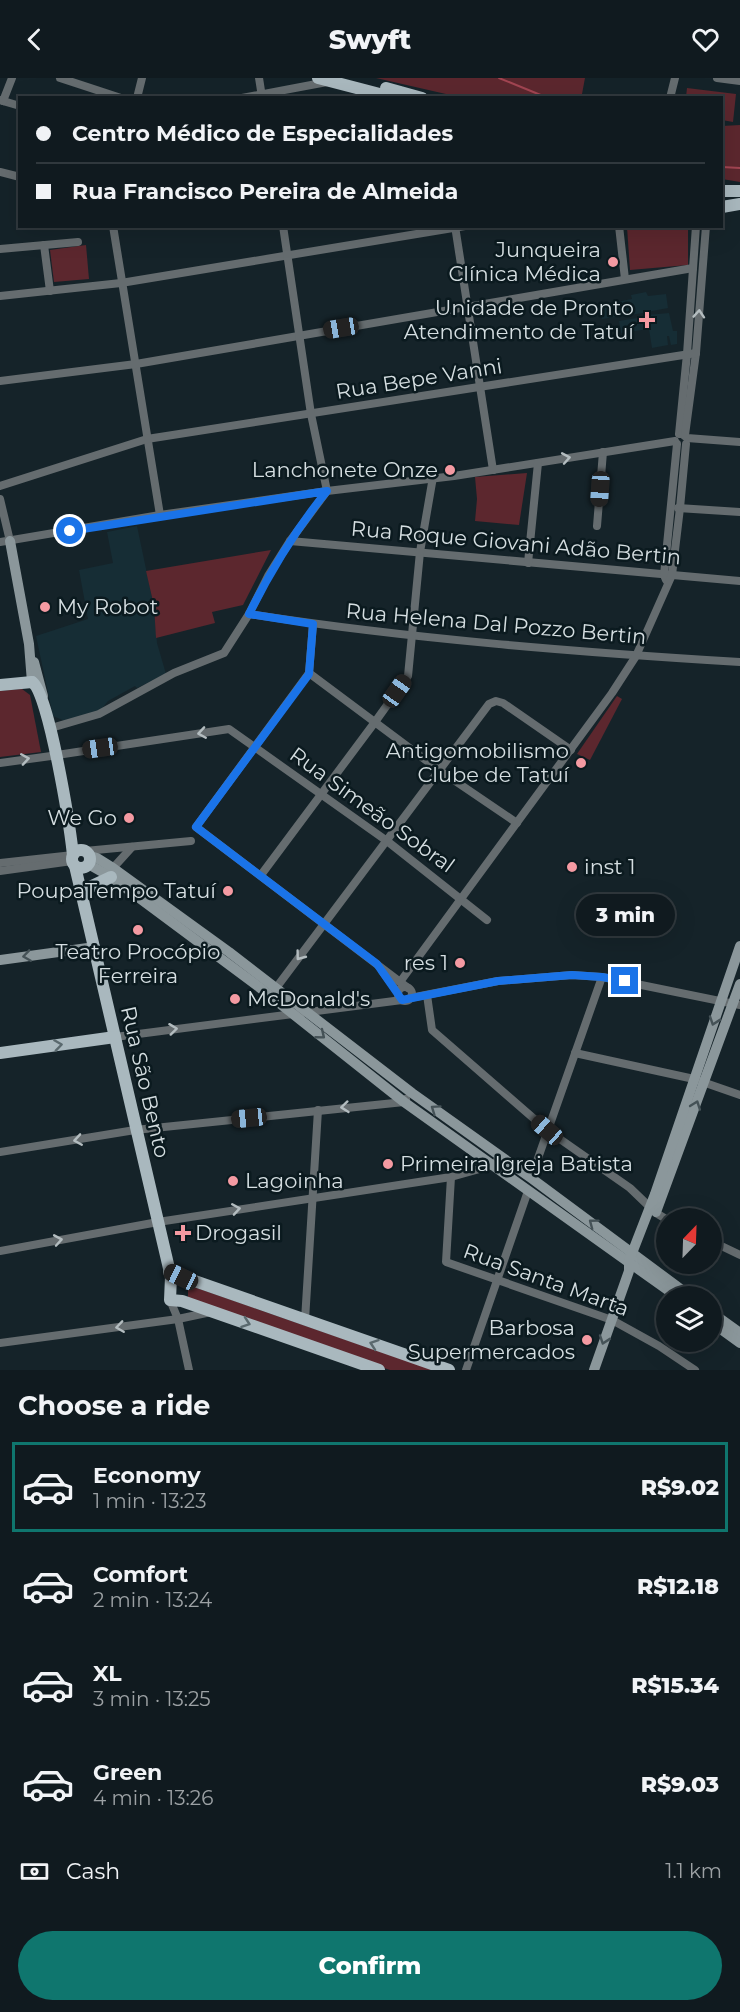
<!DOCTYPE html>
<html lang="en">
<head>
<meta charset="utf-8">
<style>
  body { margin:0; font-family:Montserrat,sans-serif; background:#192328; color:#f1f3f6; height:100vh; display:flex; flex-direction:column; font-size:22px; white-space:nowrap }
  * { box-sizing:border-box; margin:0 }
  p { font-size:20px; color:#9ca1a4 }
  .icon { flex:none; width:33px; height:33px; fill:none; stroke:currentColor; stroke-width:2; stroke-linecap:round; stroke-linejoin:round }
  .map { position:relative; height:1292px; overflow:hidden }
  .drawer { display:flex; flex-direction:column; background:#101a1f; flex:1 }
  .drawer>* { flex:none }
  .top-card { position:absolute; left:18px; top:18px; width:705px; height:132px; border-radius:0px; box-shadow:0 6px 24px #0002,0 0 0 2px #30383d; display:grid; align-content:center; height:132px; padding:0 18px; background:#101a1f }
  .needle { width:39px; rotate:23deg }
  .tools { position:absolute; left:656px; top:1130px; display:grid; gap:12px }
  .tools a { display:grid; place-items:center; width:66px; height:66px; border-radius:50%; background:#101a1f; box-shadow:0 6px 24px #0002,0 0 0 2px #30383d; font-size:30px }
  .end { position:absolute; width:27px; height:27px; margin:-14px; border:8px solid #1a73e8; background:#fff; box-shadow:0 0 0 3px #fff }
  .from { border-radius:50% }
  .bubble { position:absolute; height:42px; border-radius:21px; background:#101a1f; box-shadow:0 6px 24px #0002,0 0 0 2px #30383d; font-size:20px; font-weight:800; line-height:42px; text-align:center }
  .car { position:absolute; width:18px; height:36px; margin:-18px -9px; border-radius:8px; box-shadow:0 0 4px 2px #0007; background:linear-gradient(#222 24%,#8ab4d8 0 40%,#222 0 76%,#8ab4d8 0 86%,#222 0) }
  .top-card b { display:flex; align-items:center; gap:21px; height:57px; font-size:22px }
  .top-card b+b { border-top:2px solid #30383d }
  .top-card i { width:15px; height:15px; background:#f1f3f6 }
  ul { padding:0; list-style:none }
  li { display:flex; align-items:center; gap:18px; height:90px; margin:0 12px 9px; padding:0 6px; border:3px solid transparent; border-radius:0px }
  li div { flex:1 }
  li b { display:block; font-size:22px }
  li em { font-style:normal; font-weight:800 }
  li.on { border-color:#0f766e }
  li>.icon { width:54px; height:54px; stroke-width:1.5 }
  h2 { padding:0 18px; font-size:27px; line-height:72px }
  .pay { display:flex; align-items:center; gap:15px; height:66px; padding:0 18px; font-size:22px }
  .pay p { margin-inline-start:auto }
  .button { display:flex; gap:12px; margin-top:auto; padding:12px 18px }
  .button a { flex:1; height:69px; border-radius:36px; background:#0f766e; color:#fff; font-size:24px; font-weight:800; line-height:69px; text-align:center }
  header { display:flex; justify-content:space-between; align-items:center; height:78px; padding:0 18px; background:#101a1f; font-size:27px; font-weight:800 }
  .map>svg:first-child { display:block }
</style>
</head>
<body>
<header><svg class="icon" aria-label="back" viewBox="0 0 24 24"><path d="M15 5l-7 7 7 7"/></svg>Swyft<svg class="icon" aria-label="heart" viewBox="0 0 24 24"><path d="M12 20l-8-8c-3-5 5-10 8-4 3-6 11-1 8 4z"/></svg></header>
<div class="map">
<svg width="740" height="1292" viewBox="0 0 740 1292">
  <rect width="100%" height="100%" fill="#152329"/>
  <g fill="#162d35">
    <path d="M 646,214 L 648,218 L 666,216 L 668,230 L 647,234 L 647,237 L 669,235 L 673,253 L 677,253 L 677,266 L 671,267 L 669,258 L 667,258 L 668,267 L 652,270 L 649,251 L 621,255 L 619,243 L 643,239 L 643,235 L 602,241 L 600,227 L 632,221 L 631,217 Z"/>
    <path d="M 137,448 L 154,529 L 157,565 L 166,596 L 137,610 L 135,608 L 108,623 L 99,634 L 65,643 L 53,638 L 36,558 L 88,541 L 79,492 L 113,485 L 107,454 Z"/>
  </g>
  <g fill="#5c272e">
    <path d="M 376,0 L 585,0 L 582,16 L 586,19 L 459,19 Z"/>
    <path d="M 687,10 L 736,16 L 733,44 L 722,42 L 722,20 L 686,19 Z"/>
    <path d="M 740,47 L 740,104 L 722,101 L 722,48 Z"/>
    <path d="M 627,149 L 688,149 L 688,187 L 630,192 Z"/>
    <path d="M 86,167 L 89,201 L 54,204 L 50,172 Z"/>
    <path d="M 527,395 L 519,447 L 475,443 L 477,421 L 475,399 Z"/>
    <path d="M 271,472 L 243,527 L 212,534 L 215,545 L 156,560 L 154,528 L 146,493 Z"/>
    <path d="M 22,611 L 30,617 L 41,674 L 0,679 L 0,613 Z"/>
    <path d="M 617,618 L 622,621 L 590,682 L 577,676 Z"/>
    <path d="M 188,1207 L 433,1292 L 390,1292 L 211,1231 L 188,1222 Z"/>
  </g>
  <g fill="none" stroke-linecap="round" stroke-linejoin="round">
    <g stroke="#a24552" stroke-width="2">
      <path d="M 499,0 L 548,20"/>
      <path d="M 722,89 L 740,90"/>
    </g>
    <g stroke="#656c6f" stroke-width="8">
      <path d="M 60,0 L 121,20"/>
      <path d="M 259,0 L 262,19"/>
      <path d="M 717,0 L 740,3"/>
      <path d="M 137,20 L 142,0"/>
      <path d="M 242,20 L 327,4"/>
      <path d="M 670,20 L 675,0"/>
      <path d="M 0,22 L 20,28"/>
      <path d="M 3,23 L 12,0"/>
      <path d="M 0,94 L 20,99"/>
      <path d="M 113,148 L 160,437"/>
      <path d="M 455,148 L 493,392"/>
      <path d="M 619,148 L 625,201"/>
      <path d="M 44,167 L 50,213"/>
      <path d="M 0,171 L 78,164"/>
      <path d="M 0,218 L 121,205 L 465,148"/>
      <path d="M 0,303 L 136,286 L 693,190"/>
      <path d="M 679,356 L 687,276 L 696,148"/>
      <path d="M 682,356 L 687,360 L 740,364"/>
      <path d="M 685,357 L 696,275 L 706,148"/>
      <path d="M 0,408 L 147,361 L 696,275"/>
      <path d="M 0,421 L 10,463"/>
      <path d="M 678,430 L 740,434"/>
      <path d="M 597,448 L 603,374"/>
      <path d="M 290,463 L 740,503"/>
      <path d="M 0,464 L 160,437 L 327,413 L 454,398 L 675,363"/>
      <path d="M 528,485 L 538,385"/>
      <path d="M 666,502 L 664,497 L 677,366"/>
      <path d="M 249,536 C 411,561 576,574 740,584"/>
      <path d="M 309,595 L 196,749 L 408,910"/>
      <path d="M 309,595 L 439,692 L 517,745"/>
      <path d="M 309,595 L 313,546"/>
      <path d="M 51,650 L 99,636 L 174,595 L 224,575 L 249,536 L 268,498 L 290,463 L 327,413 L 311,336 L 283,148"/>
      <path d="M 57,677 L 229,651 L 387,763 L 487,842"/>
      <path d="M 0,685 L 51,678"/>
      <path d="M 85,773 L 191,763"/>
      <path d="M 0,785 L 73,777"/>
      <path d="M 0,793 L 72,783"/>
      <path d="M 112,794 L 113,790 L 132,769"/>
      <path d="M 261,797 L 375,644 L 408,598 L 420,474 L 433,399"/>
      <path d="M 382,893 L 398,915"/>
      <path d="M 400,904 L 612,615 L 636,578 L 672,497 L 680,430 L 686,366"/>
      <circle cx="405" cy="916" r="7"/>
      <path d="M 276,910 L 489,626 L 496,623 L 503,625 L 571,672"/>
      <path d="M 427,917 L 432,952 L 547,1052 L 630,1110 L 656,1135 L 666,1141"/>
      <path d="M 410,920 L 498,903 L 572,897 L 602,899 L 740,927"/>
      <path d="M 115,959 L 402,922"/>
      <path d="M 575,975 L 694,1001 L 740,1017"/>
      <path d="M 0,1074 L 135,1052 L 404,1024 L 406,1021"/>
      <path d="M 451,1099 L 446,1184 L 612,1242 L 659,1268 L 695,1292"/>
      <path d="M 531,1100 L 602,899"/>
      <path d="M 711,1163 L 740,1177"/>
      <path d="M 0,1173 L 158,1144 L 451,1099 L 494,1087 L 500,1078"/>
      <path d="M 170,1222 L 178,1241 L 189,1292"/>
      <path d="M 305,1242 L 318,1032"/>
      <path d="M 0,1265 L 178,1241 L 211,1234"/>
      <path d="M 466,1292 L 528,1113"/>
    </g>
    <g stroke="#8b979b" stroke-width="10">
      <path d="M 10,463 L 29,566 L 32,604"/>
      <path d="M 34,584 L 43,618"/>
      <path d="M 90,778 L 97,780 L 113,790 L 229,874 L 412,1015 L 531,1100 L 690,1218"/>
      <path d="M 88,786 L 111,799 L 259,909 L 404,1024 L 676,1218"/>
      <path d="M 0,882 L 95,869"/>
      <path d="M 656,1134 L 740,906"/>
      <path d="M 711,1234 L 740,1255"/>
      <path d="M 711,1244 L 740,1265"/>
      <path d="M 594,1292 L 629,1193 L 629,1183 L 655,1116 L 740,868"/>
    </g>
    <g stroke="#a9b8be" stroke-width="12">
      <path d="M 318,0 L 395,20"/>
      <path d="M 386,10 L 422,20"/>
      <path d="M 722,113 L 740,113"/>
      <path d="M 722,129 L 740,126"/>
      <path d="M 32,604 C 49,614 70,750 73,777"/>
      <path d="M 0,607 L 32,604"/>
      <circle cx="81" cy="781" r="9"/>
      <path d="M 75,788 L 171,1199 L 170,1222 L 182,1223 L 379,1292"/>
      <path d="M 81,817 L 92,808 L 111,799"/>
      <path d="M 0,975 L 115,959"/>
      <path d="M 169,1194 L 449,1292"/>
    </g>
  </g>
  <defs><path id="oneway-chevron" d="M-2-3.5L2.5 0L-2 3.5" fill="none" stroke-width="1.6" stroke-linecap="round" stroke-linejoin="round" transform="scale(1.5)"/></defs>
  <g stroke="#b3bcbf">
    <use href="#oneway-chevron" transform="translate(699 236) rotate(-86)"/>
    <use href="#oneway-chevron" transform="translate(566 380) rotate(-10)"/>
    <use href="#oneway-chevron" transform="translate(202 655) rotate(171)"/>
    <use href="#oneway-chevron" transform="translate(25 681) rotate(-9)"/>
    <use href="#oneway-chevron" transform="translate(300 878) rotate(127)"/>
    <use href="#oneway-chevron" transform="translate(173 951) rotate(-7)"/>
    <use href="#oneway-chevron" transform="translate(345 1029) rotate(174)"/>
    <use href="#oneway-chevron" transform="translate(78 1062) rotate(171)"/>
    <use href="#oneway-chevron" transform="translate(236 1131) rotate(-9)"/>
    <use href="#oneway-chevron" transform="translate(58 1162) rotate(-10)"/>
    <use href="#oneway-chevron" transform="translate(120 1249) rotate(172)"/>
  </g>
  <g stroke="#455257">
    <use href="#oneway-chevron" transform="translate(27 878) rotate(172)"/>
    <use href="#oneway-chevron" transform="translate(714 943) rotate(109)"/>
    <use href="#oneway-chevron" transform="translate(321 957) rotate(39)"/>
    <use href="#oneway-chevron" transform="translate(696 1027) rotate(-70)"/>
    <use href="#oneway-chevron" transform="translate(435 1031) rotate(-145)"/>
    <use href="#oneway-chevron" transform="translate(593 1145) rotate(-143)"/>
    <use href="#oneway-chevron" transform="translate(604 1262) rotate(109)"/>
  </g>
  <g stroke="#5a696e">
    <use href="#oneway-chevron" transform="translate(58 967) rotate(-8)"/>
    <use href="#oneway-chevron" transform="translate(246 1245) rotate(19)"/>
    <use href="#oneway-chevron" transform="translate(374 1266) rotate(-161)"/>
  </g>
  <g fill="none" stroke-linecap="round" stroke-linejoin="round">
    <path stroke="#1a73e8" stroke-width="8" d="M 70,453 L 327,413 C 296,451 271,492 249,536 L 313,546 L 309,596 L 196,749 L 377,886 L 402,922 L 498,903 L 572,897 L 602,899 L 625,903"/>
  </g>
  <g fill="#f49aa2" stroke="#0b1a1f" stroke-width="2">
    <circle cx="613" cy="184" r="6"/>
    <path d="M644 233h6v6h6v6h-6v6h-6v-6h-6v-6h6z"/>
    <circle cx="450" cy="392" r="6"/>
    <circle cx="45" cy="529" r="6"/>
    <circle cx="581" cy="685" r="6"/>
    <circle cx="129" cy="740" r="6"/>
    <circle cx="572" cy="789" r="6"/>
    <circle cx="228" cy="813" r="6"/>
    <circle cx="138" cy="852" r="6"/>
    <circle cx="460" cy="885" r="6"/>
    <circle cx="235" cy="921" r="6"/>
    <circle cx="388" cy="1086" r="6"/>
    <circle cx="233" cy="1103" r="6"/>
    <path d="M180 1146h6v6h6v6h-6v6h-6v-6h-6v-6h6z"/>
    <circle cx="587" cy="1262" r="6"/>
  </g>
  <g text-anchor="middle" stroke-width="5" stroke-linejoin="round" paint-order="stroke">
    <g font-size="21" fill="#d5dee1" stroke="#0b1a1f" text-anchor="end">
      <text x="601" y="179">Junqueira<tspan x="601" dy="24">Clínica Médica</tspan></text>
      <text x="634" y="237">Unidade de Pronto<tspan x="634" dy="24">Atendimento de Tatuí</tspan></text>
      <text x="438" y="399">Lanchonete Onze</text>
      <text x="57" y="536" text-anchor="start">My Robot</text>
      <text x="569" y="680">Antigomobilismo<tspan x="569" dy="24">Clube de Tatuí</tspan></text>
      <text x="117" y="747">We Go</text>
      <text x="584" y="796" text-anchor="start">inst 1</text>
      <text x="216" y="820">PoupaTempo Tatuí</text>
      <text x="138" y="881" text-anchor="middle">Teatro Procópio<tspan x="138" dy="24">Ferreira</tspan></text>
      <text x="448" y="892">res 1</text>
      <text x="247" y="928" text-anchor="start">McDonald's</text>
      <text x="400" y="1093" text-anchor="start">Primeira Igreja Batista</text>
      <text x="245" y="1110" text-anchor="start">Lagoinha</text>
      <text x="195" y="1162" text-anchor="start">Drogasil</text>
      <text x="575" y="1257">Barbosa<tspan x="575" dy="24">Supermercados</tspan></text>
    </g>
    <g font-size="21" fill="#d5dee1" stroke="#0b1a1f">
      <text transform="translate(419 301) rotate(-9)" y="7">Rua Bepe Vanni</text>
      <text transform="translate(516 465) rotate(5)" y="7">Rua Roque Giovani Adão Bertin</text>
      <text transform="translate(496 546) rotate(5)" y="7">Rua Helena Dal Pozzo Bertin</text>
      <text transform="translate(372 732) rotate(36)" y="7">Rua Simeão Sobral</text>
      <text transform="translate(145 1004) rotate(77)" y="7">Rua São Bento</text>
      <text transform="translate(546 1202) rotate(20)" y="7">Rua Santa Marta</text>
    </g>
  </g>
</svg>
<div class="tools">
<a><svg class="needle" viewBox="-14 -14 28 28"><path d="M0-13l5 13h-10z" fill="#e53935"/><path d="M0 13l5-13h-10z" fill="#9ca1a4"/></svg></a>
<a><svg class="icon" aria-label="layers" viewBox="0 0 24 24"><path d="M12 4l9 5-9 5-9-5zM3 14l9 5 9-5"/></svg></a>
</div>
<i class="end from" style="left:70px;top:453px"></i>
<i class="end" style="left:625px;top:903px"></i>
<div class="bubble" style="left:576px;top:816px;width:99px">3 min</div>
<i class="car" style="left:341px;top:250px;rotate:261deg"></i>
<i class="car" style="left:600px;top:411px;rotate:184deg"></i>
<i class="car" style="left:397px;top:613px;rotate:35deg"></i>
<i class="car" style="left:100px;top:670px;rotate:262deg"></i>
<i class="car" style="left:249px;top:1040px;rotate:264deg"></i>
<i class="car" style="left:547px;top:1052px;rotate:311deg"></i>
<i class="car" style="left:181px;top:1199px;rotate:295deg"></i>
<div class="top-card">
<b><i class="from"></i>Centro Médico de Especialidades</b>
<b><i></i>Rua Francisco Pereira de Almeida</b>
</div>
</div>
<section class="drawer">
<h2>Choose a ride</h2>
<ul>
<li class="on"><svg class="icon" aria-label="car" viewBox="0 0 24 24"><path d="M5 17H2v-5l4-1 3-4h7l3 4 3 1v5h-3M9 17h6M6 11h13"/><circle cx="7" cy="17" r="2"/><circle cx="17" cy="17" r="2"/></svg><div><b>Economy</b><p>1 min · 13:23</p></div><em>R$9.02</em></li>
<li><svg class="icon" aria-label="car" viewBox="0 0 24 24"><path d="M5 17H2v-5l4-1 3-4h7l3 4 3 1v5h-3M9 17h6M6 11h13"/><circle cx="7" cy="17" r="2"/><circle cx="17" cy="17" r="2"/></svg><div><b>Comfort</b><p>2 min · 13:24</p></div><em>R$12.18</em></li>
<li><svg class="icon" aria-label="car" viewBox="0 0 24 24"><path d="M5 17H2v-5l4-1 3-4h7l3 4 3 1v5h-3M9 17h6M6 11h13"/><circle cx="7" cy="17" r="2"/><circle cx="17" cy="17" r="2"/></svg><div><b>XL</b><p>3 min · 13:25</p></div><em>R$15.34</em></li>
<li><svg class="icon" aria-label="car" viewBox="0 0 24 24"><path d="M5 17H2v-5l4-1 3-4h7l3 4 3 1v5h-3M9 17h6M6 11h13"/><circle cx="7" cy="17" r="2"/><circle cx="17" cy="17" r="2"/></svg><div><b>Green</b><p>4 min · 13:26</p></div><em>R$9.03</em></li>
</ul>
<div class="pay"><svg class="icon" aria-label="cash" viewBox="0 0 24 24"><path d="M3 7h18v10H3z"/><circle cx="12" cy="12" r="2"/></svg>Cash<p>1.1 km</p></div>
<div class="button"><a>Confirm</a></div>
</section>
</body>
</html>
